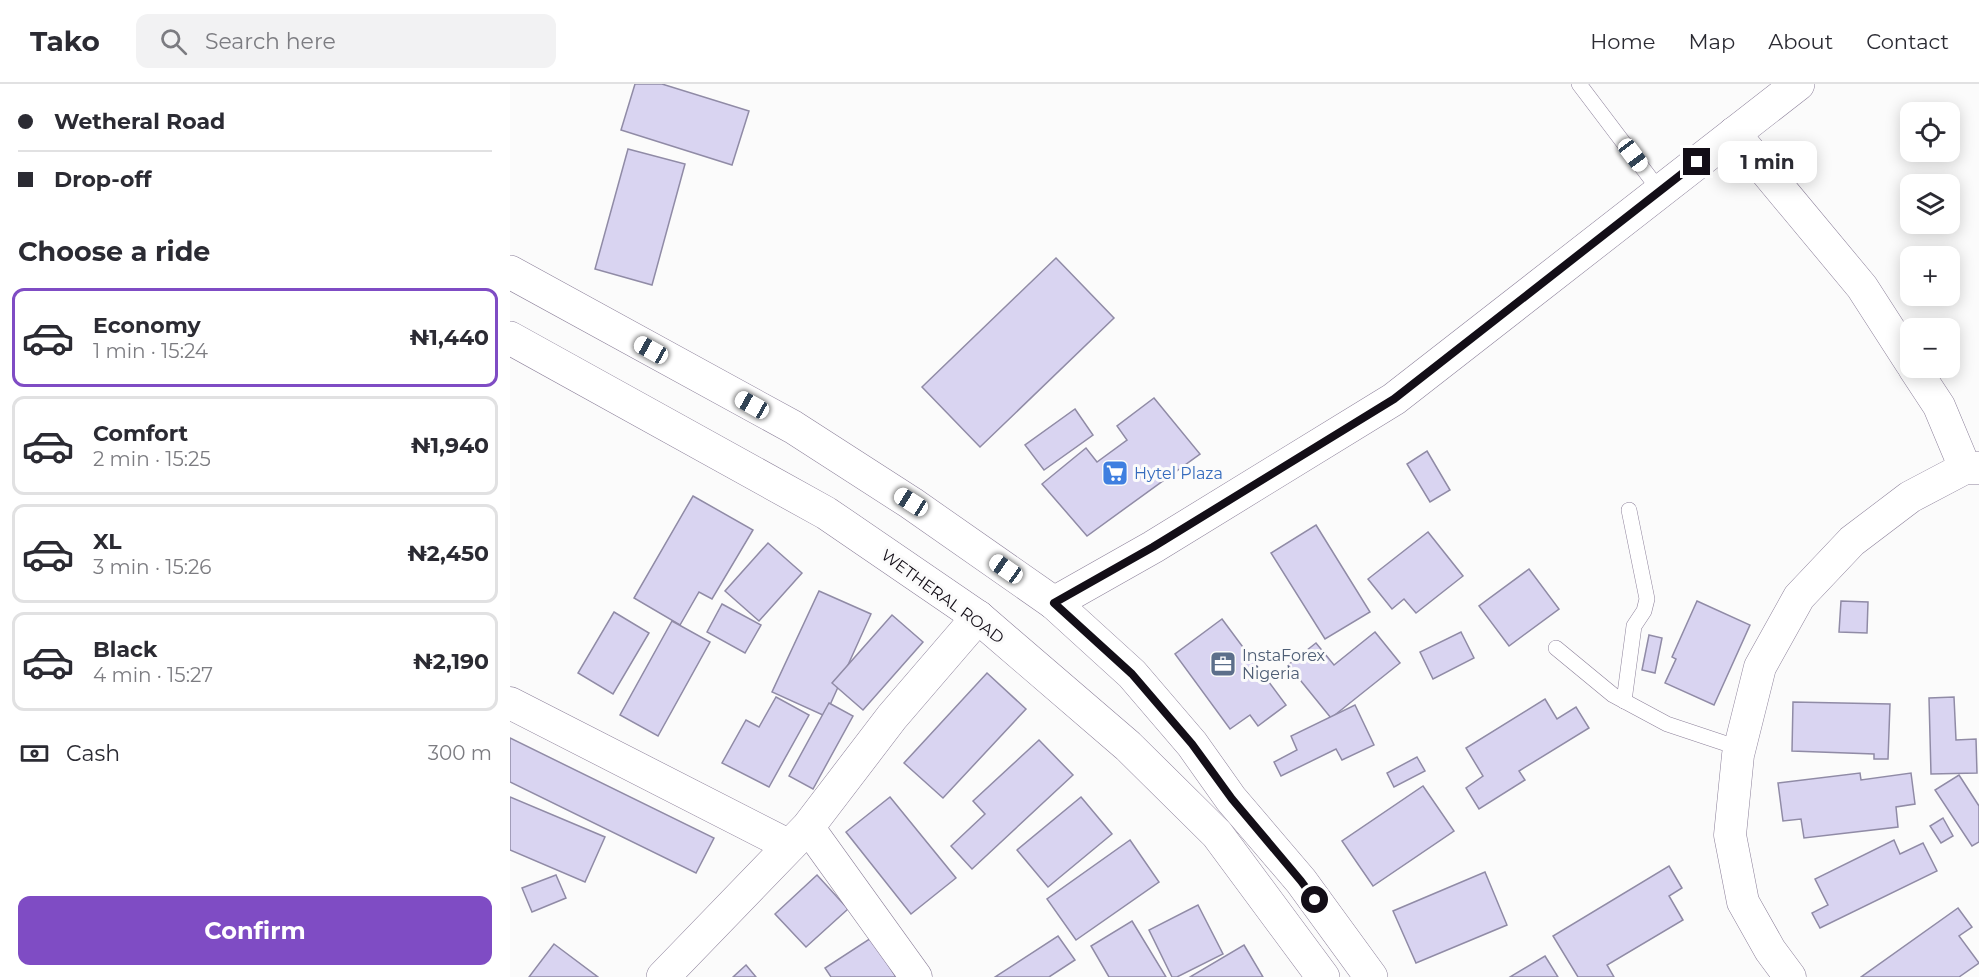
<!DOCTYPE html>
<html lang="en">
<head>
<meta charset="utf-8">
<style>
  body { margin:0; font-family:Montserrat,sans-serif; background:#f2f2f3; color:#2b2b33; height:100vh; display:flex; flex-direction:column; font-size:22px; white-space:nowrap }
  * { box-sizing:border-box; margin:0 }
  p { font-size:20px; color:#7c7c81 }
  .icon { flex:none; width:33px; height:33px; fill:none; stroke:currentColor; stroke-width:2; stroke-linecap:round; stroke-linejoin:round }
  .map { position:relative; flex:1; overflow:hidden }
  .sheet { display:flex; flex-direction:column; background:#fff; width:510px }
  .sheet>* { flex:none }
  .guide { display:grid; align-content:center; height:132px; padding:0 18px; background:#fff }
  .controls { position:absolute; left:1390px; top:18px; display:grid; gap:12px }
  .controls a { display:grid; place-items:center; width:60px; height:60px; border-radius:12px; background:#fff; box-shadow:0 3px 15px #0003; font-size:30px }
  .end { position:absolute; width:27px; height:27px; margin:-14px; border:8px solid #130e17; background:#fff; box-shadow:0 0 0 3px #fff }
  .from { border-radius:50% }
  .bubble { position:absolute; height:42px; border-radius:12px; background:#fff; box-shadow:0 3px 15px #0003; font-size:20px; font-weight:700; line-height:42px; text-align:center }
  .car { position:absolute; width:18px; height:36px; margin:-18px -9px; border-radius:8px; box-shadow:0 0 4px 2px #0007; background:linear-gradient(#fff 24%,#345 0 40%,#fff 0 76%,#345 0 86%,#fff 0) }
  .guide b { display:flex; align-items:center; gap:21px; height:57px; font-size:22px }
  .guide b+b { border-top:2px solid #e1e1e2 }
  .guide i { width:15px; height:15px; background:#2b2b33 }
  ul { padding:0; list-style:none }
  li { display:flex; align-items:center; gap:18px; height:99px; margin:0 12px 9px; padding:0 6px; border:3px solid #e1e1e2; border-radius:12px }
  li div { flex:1 }
  li b { display:block; font-size:22px }
  li em { font-style:normal; font-weight:700 }
  li.active { border-color:#7f4cc4 }
  li>.icon { width:54px; height:54px; stroke-width:1.5 }
  h2 { padding:0 18px; font-size:27px; line-height:72px }
  .pay { display:flex; align-items:center; gap:15px; height:66px; padding:0 18px; font-size:22px }
  .pay p { margin-inline-start:auto }
  .primary-button { display:flex; gap:12px; margin-top:auto; padding:12px 18px }
  .primary-button a { flex:1; height:69px; border-radius:12px; background:#7f4cc4; color:#fff; font-size:24px; font-weight:700; line-height:69px; text-align:center }
  header { display:flex; align-items:center; gap:36px; box-sizing:border-box; height:84px; padding:0 30px; background:#fff; border-bottom:2px solid #e1e1e2 }
  header strong { font-size:28px }
  nav { display:flex; gap:33px; margin-inline-start:auto; font-size:21px }
  .search { width:420px; height:54px; background:#f2f2f3; display:flex; align-items:center; gap:15px; box-sizing:border-box; padding:0 21px; border-radius:12px; color:#7c7c81; font-size:22px }
  main { display:flex; flex:1; min-height:0 }
  .map>svg:first-child { display:block }
</style>
</head>
<body>
<header>
<strong>Tako</strong>
<div class="search"><svg class="icon" aria-label="search" viewBox="0 0 24 24"><circle cx="10" cy="10" r="6"/><path d="M15 15l6 6"/></svg>Search here</div>
<nav><a>Home</a><a>Map</a><a>About</a><a>Contact</a></nav>
</header>
<main>
<section class="sheet">
<div class="guide">
<b><i class="from"></i>Wetheral Road</b>
<b><i></i>Drop-off</b>
</div>
<h2>Choose a ride</h2>
<ul>
<li class="active"><svg class="icon" aria-label="car" viewBox="0 0 24 24"><path d="M5 17H2v-5l4-1 3-4h7l3 4 3 1v5h-3M9 17h6M6 11h13"/><circle cx="7" cy="17" r="2"/><circle cx="17" cy="17" r="2"/></svg><div><b>Economy</b><p>1 min · 15:24</p></div><em>₦1,440</em></li>
<li><svg class="icon" aria-label="car" viewBox="0 0 24 24"><path d="M5 17H2v-5l4-1 3-4h7l3 4 3 1v5h-3M9 17h6M6 11h13"/><circle cx="7" cy="17" r="2"/><circle cx="17" cy="17" r="2"/></svg><div><b>Comfort</b><p>2 min · 15:25</p></div><em>₦1,940</em></li>
<li><svg class="icon" aria-label="car" viewBox="0 0 24 24"><path d="M5 17H2v-5l4-1 3-4h7l3 4 3 1v5h-3M9 17h6M6 11h13"/><circle cx="7" cy="17" r="2"/><circle cx="17" cy="17" r="2"/></svg><div><b>XL</b><p>3 min · 15:26</p></div><em>₦2,450</em></li>
<li><svg class="icon" aria-label="car" viewBox="0 0 24 24"><path d="M5 17H2v-5l4-1 3-4h7l3 4 3 1v5h-3M9 17h6M6 11h13"/><circle cx="7" cy="17" r="2"/><circle cx="17" cy="17" r="2"/></svg><div><b>Black</b><p>4 min · 15:27</p></div><em>₦2,190</em></li>
</ul>
<div class="pay"><svg class="icon" aria-label="cash" viewBox="0 0 24 24"><path d="M3 7h18v10H3z"/><circle cx="12" cy="12" r="2"/></svg>Cash<p>300 m</p></div>
<div class="primary-button"><a>Confirm</a></div>
</section>
<div class="map">
<svg width="1469" height="893" viewBox="0 0 1469 893">
  <rect width="100%" height="100%" fill="#fbfbfb"/>
  <g fill="#d9d4f1" stroke="#908ba6" stroke-width="1.5">
    <path d="M 125,0 L 152,0 L 239,27 L 222,81 L 111,46 Z"/>
    <path d="M 118,65 L 175,80 L 142,201 L 85,185 Z"/>
    <path d="M 546,174 L 604,234 L 470,363 L 412,303 Z"/>
    <path d="M 644,314 L 690,370 L 577,452 L 532,400 L 576,364 L 587,378 L 617,356 L 607,342 Z"/>
    <path d="M 565,325 L 583,351 L 534,386 L 515,361 Z"/>
    <path d="M 917,367 L 940,406 L 920,418 L 897,380 Z"/>
    <path d="M 183,412 L 243,446 L 202,515 L 189,508 L 170,541 L 124,514 Z"/>
    <path d="M 806,441 L 860,528 L 815,555 L 761,469 Z"/>
    <path d="M 918,448 L 953,492 L 906,529 L 894,515 L 882,525 L 858,495 Z"/>
    <path d="M 258,459 L 292,489 L 249,537 L 215,507 Z"/>
    <path d="M 1019,485 L 1049,525 L 999,562 L 969,522 Z"/>
    <path d="M 309,507 L 361,530 L 315,632 L 262,608 Z"/>
    <path d="M 1187,517 L 1240,541 L 1204,621 L 1155,599 L 1166,575 L 1162,573 Z"/>
    <path d="M 1331,517 L 1358,518 L 1357,549 L 1329,548 Z"/>
    <path d="M 212,520 L 251,541 L 235,569 L 197,548 Z"/>
    <path d="M 104,528 L 139,549 L 103,610 L 68,589 Z"/>
    <path d="M 382,531 L 413,558 L 353,626 L 322,599 Z"/>
    <path d="M 712,535 L 776,621 L 748,642 L 740,631 L 720,645 L 665,570 Z"/>
    <path d="M 162,537 L 200,558 L 148,652 L 110,631 Z"/>
    <path d="M 865,548 L 890,579 L 821,634 L 778,581 L 806,559 L 824,581 Z"/>
    <path d="M 951,548 L 964,574 L 923,595 L 910,568 Z"/>
    <path d="M 1139,551 L 1152,554 L 1145,589 L 1132,586 Z"/>
    <path d="M 477,589 L 516,625 L 433,714 L 394,679 Z"/>
    <path d="M 266,613 L 299,631 L 259,703 L 212,679 L 236,636 L 249,643 Z"/>
    <path d="M 1444,613 L 1446,656 L 1466,655 L 1467,689 L 1421,690 L 1419,614 Z"/>
    <path d="M 1035,615 L 1047,635 L 1066,623 L 1079,644 L 1009,687 L 1015,696 L 969,725 L 956,704 L 973,692 L 956,664 Z"/>
    <path d="M 1283,618 L 1380,620 L 1378,675 L 1364,675 L 1364,670 L 1282,667 Z"/>
    <path d="M 319,619 L 343,632 L 303,705 L 279,692 Z"/>
    <path d="M 845,621 L 864,661 L 832,676 L 826,665 L 771,692 L 764,678 L 787,666 L 781,652 Z"/>
    <path d="M 0,654 L 204,754 L 186,789 L 0,698 Z"/>
    <path d="M 529,656 L 563,691 L 462,785 L 441,762 L 475,730 L 463,717 Z"/>
    <path d="M 907,673 L 915,687 L 884,703 L 877,689 Z"/>
    <path d="M 1350,689 L 1351,696 L 1401,689 L 1405,720 L 1386,723 L 1388,743 L 1294,754 L 1291,735 L 1273,737 L 1268,699 Z"/>
    <path d="M 1449,691 L 1469,722 L 1469,758 L 1462,762 L 1425,706 Z"/>
    <path d="M 913,702 L 944,747 L 863,802 L 832,757 Z"/>
    <path d="M 0,713 L 95,753 L 75,798 L 0,766 Z"/>
    <path d="M 380,713 L 446,794 L 401,830 L 336,748 Z"/>
    <path d="M 571,713 L 602,750 L 538,803 L 507,766 Z"/>
    <path d="M 1433,734 L 1443,752 L 1431,759 L 1420,742 Z"/>
    <path d="M 620,756 L 649,798 L 566,856 L 537,815 Z"/>
    <path d="M 1384,756 L 1390,770 L 1413,759 L 1427,787 L 1310,844 L 1302,829 L 1318,821 L 1305,795 Z"/>
    <path d="M 1159,782 L 1172,804 L 1159,812 L 1173,836 L 1097,881 L 1104,893 L 1068,893 L 1043,852 Z"/>
    <path d="M 975,788 L 997,841 L 906,879 L 883,827 Z"/>
    <path d="M 46,791 L 56,814 L 22,828 L 12,804 Z"/>
    <path d="M 307,791 L 338,825 L 296,863 L 265,830 Z"/>
    <path d="M 688,821 L 713,870 L 667,893 L 662,893 L 639,846 Z"/>
    <path d="M 1448,824 L 1462,843 L 1449,852 L 1469,879 L 1449,893 L 1351,893 Z"/>
    <path d="M 622,837 L 656,893 L 599,893 L 581,862 Z"/>
    <path d="M 548,852 L 565,876 L 539,893 L 485,893 Z"/>
    <path d="M 361,854 L 386,893 L 321,893 L 315,884 Z"/>
    <path d="M 44,860 L 88,893 L 19,893 Z"/>
    <path d="M 734,861 L 753,893 L 680,893 Z"/>
    <path d="M 1035,872 L 1048,893 L 1000,893 Z"/>
    <path d="M 236,881 L 246,893 L 223,893 Z"/>
  </g>
  <g fill="none" stroke-linecap="round" stroke-linejoin="round">
    <defs>
      <g id="service">
        <path d="M 1069,0 L 1150,107"/>
        <path d="M 1046,564 L 1103,611 L 1157,640 L 1229,664"/>
        <path d="M 1114,617 L 1124,542 L 1134,527 L 1137,515 L 1119,426"/>
      </g>
      <g id="minor">
        <path d="M 1224,49 L 1352,203 L 1401,279"/>
        <path d="M 1404,284 L 1429,322 L 1455,384"/>
        <path d="M 0,619 L 280,762"/>
        <path d="M 298,743 L 406,893"/>
        <path d="M 1280,893 L 1260,866 L 1233,818 L 1220,751 L 1228,671 L 1250,583 L 1289,513 L 1342,457 L 1400,413 L 1455,384 L 1469,384"/>
      </g>
      <g id="tertiary">
        <path d="M 544,519 L 643,463 L 884,315 L 1288,0"/>
        <path d="M 153,893 L 298,743 L 382,633 L 468,533"/>
      </g>
      <g id="secondary">
        <path d="M 0,188 L 283,343 L 401,419 L 544,519 L 622,590 L 682,660 L 721,715 L 791,797 L 861,893"/>
        <path d="M 0,254 L 316,429 L 468,533 L 618,662 L 707,750 L 813,893"/>
      </g>
    </defs>
    <use href="#service" stroke="#8c809a" stroke-width="16"/>
    <use href="#minor" stroke="#8c809a" stroke-width="33"/>
    <use href="#tertiary" stroke="#8c809a" stroke-width="34"/>
    <use href="#secondary" stroke="#8c809a" stroke-width="34"/>
    <use href="#service" stroke="#fff" stroke-width="15"/>
    <use href="#minor" stroke="#fff" stroke-width="32"/>
    <use href="#tertiary" stroke="#fff" stroke-width="33"/>
    <use href="#secondary" stroke="#fff" stroke-width="33"/>
  </g>
  <g fill="none" stroke-linecap="round" stroke-linejoin="round">
    <path stroke="#130e17" stroke-width="8" d="M 805,816 L 791,797 L 722,715 L 682,660 L 622,590 L 544,519 L 643,463 L 884,315 L 1187,78"/>
  </g>
  <defs>
    <symbol id="supermarket-square" viewBox="-11 -11 22 22"><rect x="-9" y="-9" width="18" height="18" rx="4" fill="#3f7fe0" stroke="#fbfbfb"/><path d="M-6-5.5h2.5l.6 2H6L4.5 2H-2.5L-4.4-4H-6ZM-1.5 3.2a1.3 1.3 0 1 0 .1 0ZM3 3.2a1.3 1.3 0 1 0 .1 0Z" fill="#fff"/></symbol>
    <symbol id="office-square" viewBox="-11 -11 22 22"><rect x="-9" y="-9" width="18" height="18" rx="4" fill="#5c6f8a" stroke="#fbfbfb"/><path d="M-6-3h4V-5.5h4V-3h4V5H-6ZM-1-4.5V-3h2v-1.5ZM-6 0V1H6V0Z" fill="#fff"/></symbol>
  </defs>
  <g fill-rule="evenodd">
    <use href="#supermarket-square" x="590" y="374" width="30" height="30"/>
    <use href="#office-square" x="698" y="565" width="30" height="30"/>
  </g>
  <g text-anchor="middle" stroke-width="6" stroke-linejoin="round" paint-order="stroke">
    <g font-size="16" fill="#366cbe" stroke="#fbfbfb" text-anchor="start">
      <text x="624" y="395">Hytel Plaza</text>
    </g>
    <g font-size="16" fill="#130e17" stroke="#fbfbfb">
      <text transform="translate(433 512) rotate(36)" y="6">WETHERAL ROAD</text>
    </g>
    <g font-size="16" fill="#4e5e75" stroke="#fbfbfb" text-anchor="start">
      <text x="732" y="577">InstaForex<tspan x="732" dy="18">Nigeria</tspan></text>
    </g>
  </g>
</svg>
<div class="controls">
<a><svg class="icon" aria-label="locate" viewBox="0 0 24 24"><circle cx="12" cy="12" r="6"/><path d="M12 2v4M12 18v4M2 12h4M18 12h4"/></svg></a>
<a><svg class="icon" aria-label="layers" viewBox="0 0 24 24"><path d="M12 4l9 5-9 5-9-5zM3 14l9 5 9-5"/></svg></a>
<a>+</a>
<a>−</a>
</div>
<i class="end from" style="left:805px;top:816px"></i>
<i class="end" style="left:1187px;top:78px"></i>
<div class="bubble" style="left:1208px;top:57px;width:99px">1 min</div>
<i class="car" style="left:1123px;top:71px;rotate:143deg"></i>
<i class="car" style="left:141px;top:266px;rotate:299deg"></i>
<i class="car" style="left:242px;top:321px;rotate:299deg"></i>
<i class="car" style="left:401px;top:418px;rotate:302deg"></i>
<i class="car" style="left:496px;top:485px;rotate:305deg"></i>
</div>
</main>
</body>
</html>
